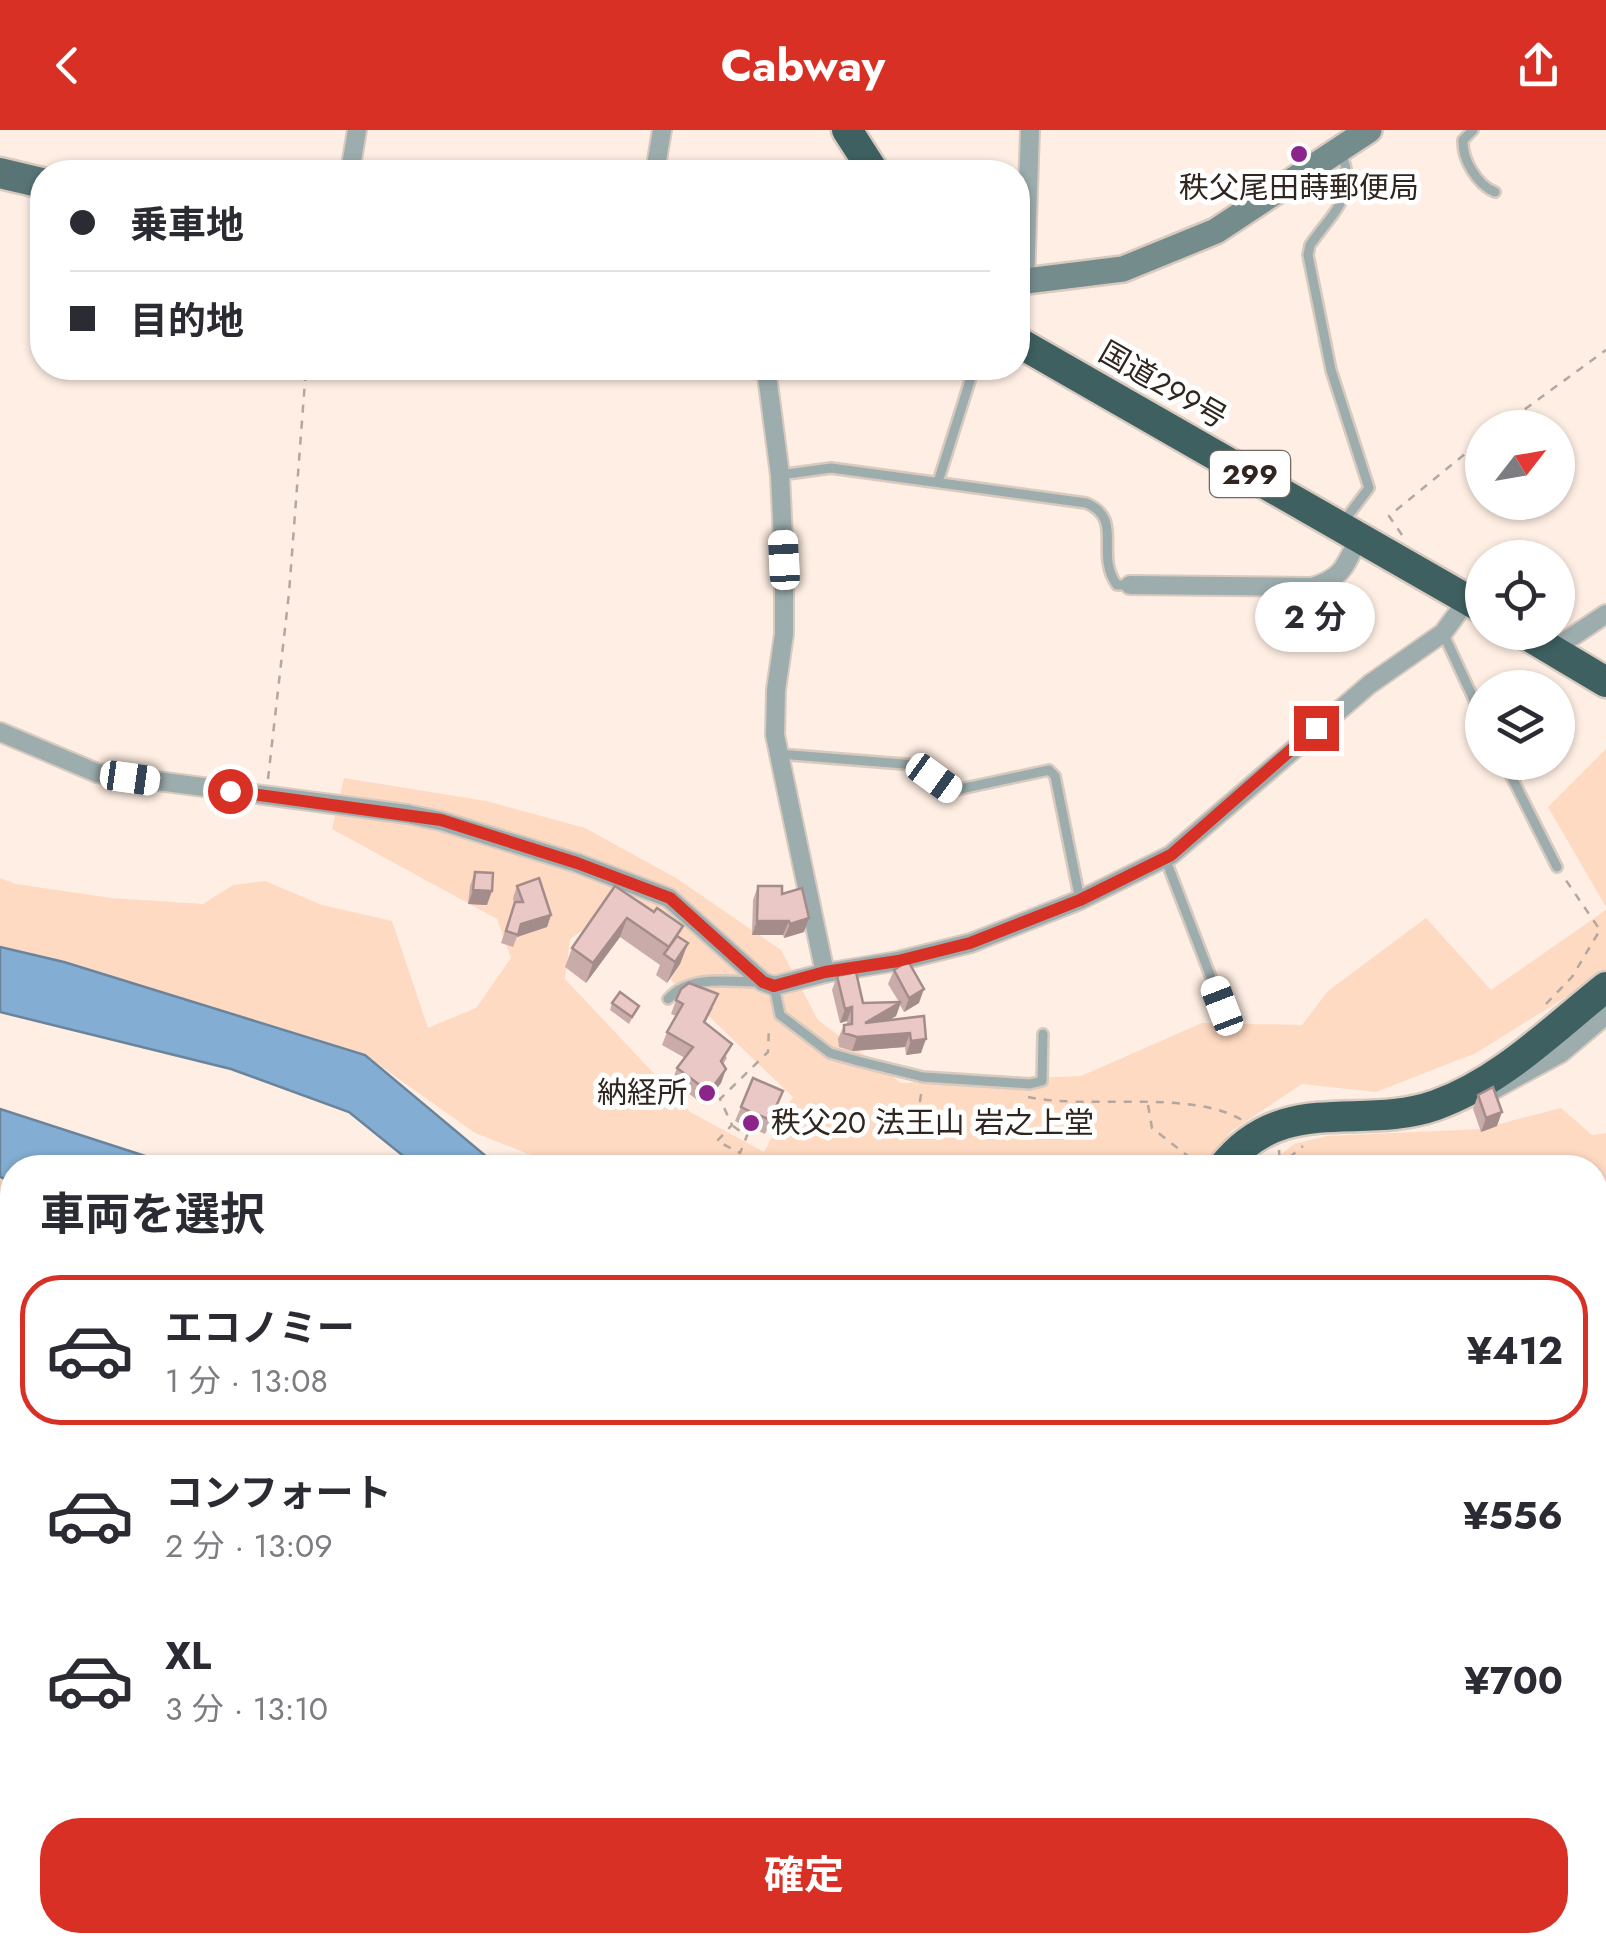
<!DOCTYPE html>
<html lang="ja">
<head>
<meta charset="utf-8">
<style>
  body { margin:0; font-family:Jost,"Noto Sans JP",sans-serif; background:#f7f7f7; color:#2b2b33; height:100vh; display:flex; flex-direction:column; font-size:38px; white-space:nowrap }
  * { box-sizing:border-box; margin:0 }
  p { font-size:32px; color:#7c7c81 }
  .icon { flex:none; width:55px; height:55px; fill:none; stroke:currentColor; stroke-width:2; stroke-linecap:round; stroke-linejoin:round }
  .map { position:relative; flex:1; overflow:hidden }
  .panel { position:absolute; left:0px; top:1025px; width:1608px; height:798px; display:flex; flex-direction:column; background:#fff; border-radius:40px 40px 0 0; box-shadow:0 2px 8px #0004 }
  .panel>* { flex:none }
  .hud { position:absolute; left:30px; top:30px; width:1000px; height:220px; border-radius:40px; box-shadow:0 2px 8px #0004; display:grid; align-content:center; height:220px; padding:0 40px; background:#fff }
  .needle { width:65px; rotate:59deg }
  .fabs { position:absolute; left:1465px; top:280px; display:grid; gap:20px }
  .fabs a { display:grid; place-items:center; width:110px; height:110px; border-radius:50%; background:#fff; box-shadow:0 2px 8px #0004; font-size:50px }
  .end { position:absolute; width:45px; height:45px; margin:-22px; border:12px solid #d93025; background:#fff; box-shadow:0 0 0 5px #fff }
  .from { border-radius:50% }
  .bubble { position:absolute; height:70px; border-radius:35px; background:#fff; box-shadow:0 2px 8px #0004; font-size:32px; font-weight:700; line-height:70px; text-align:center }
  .car { position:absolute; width:30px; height:60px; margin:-30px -15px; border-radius:12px; box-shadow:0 0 8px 2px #0007; background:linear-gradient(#fff 24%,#345 0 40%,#fff 0 76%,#345 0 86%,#fff 0) }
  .hud b { display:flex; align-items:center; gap:35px; height:95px; font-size:38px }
  .hud b+b { border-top:2px solid #e1e1e2 }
  .hud i { width:25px; height:25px; background:#2b2b33 }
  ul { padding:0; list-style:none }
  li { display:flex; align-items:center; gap:30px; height:150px; margin:0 20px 15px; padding:0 20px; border:5px solid transparent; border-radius:40px }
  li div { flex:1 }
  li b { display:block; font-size:38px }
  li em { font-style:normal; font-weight:700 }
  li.current { border-color:#d93025 }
  li>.icon { width:90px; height:90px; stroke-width:1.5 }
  h2 { padding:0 40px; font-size:45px; line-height:120px }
  .action { display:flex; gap:20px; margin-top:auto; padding:20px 40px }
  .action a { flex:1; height:115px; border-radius:40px; background:#d93025; color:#fff; font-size:40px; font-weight:700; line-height:115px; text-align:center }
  header { display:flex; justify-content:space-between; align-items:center; height:130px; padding:0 40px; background:#d93025; color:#fff; font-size:45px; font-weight:700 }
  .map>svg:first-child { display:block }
</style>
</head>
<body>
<header><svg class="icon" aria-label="back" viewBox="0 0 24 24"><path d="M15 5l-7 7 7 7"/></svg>Cabway<svg class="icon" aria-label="share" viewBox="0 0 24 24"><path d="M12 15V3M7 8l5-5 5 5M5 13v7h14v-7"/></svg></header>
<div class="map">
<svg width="1606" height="1822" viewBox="0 0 1606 1822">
  <rect width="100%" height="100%" fill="#feeee3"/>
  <g fill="#fedac2" fill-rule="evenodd">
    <path d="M 1606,619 L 1606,777 L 1548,677 Z"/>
    <path d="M 344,648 L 486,671 L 585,698 L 676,748 L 781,820 L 818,890 L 901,953 L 1081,946 L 1202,893 L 1302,895 L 1328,861 L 1426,788 L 1491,860 L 1606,780 L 1606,842 L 1476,923 L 1376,962 L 1302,954 L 1230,1002 L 1216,1026 L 1229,1038 L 562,1037 L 475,1003 L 365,925 L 64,832 L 0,817 L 0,748 L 16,754 L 111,768 L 203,774 L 233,755 L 265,751 L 322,775 L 392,791 L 428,898 L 476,878 L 511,828 L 497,789 L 332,699 ZM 603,786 L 678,834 L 671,850 L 793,967 L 764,1022 L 690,982 L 565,849 L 570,809 Z"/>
    <path d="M 1561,978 L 1592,1005 L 1606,1003 L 1606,1068 L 1595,1070 L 1595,1038 L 1264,1038 L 1294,1014 L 1327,1006 L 1480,999 Z"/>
    <path d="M 0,1049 L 12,1054 L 12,1186 L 0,1182 Z"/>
    <path d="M 1595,1271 L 1606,1272 L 1606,1425 L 1595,1431 Z"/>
  </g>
  <g fill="#83add2" stroke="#6a849c" stroke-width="2.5">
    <path d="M 0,817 L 64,832 L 365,925 L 494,1033 L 504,1037 L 417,1037 L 349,982 L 231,939 L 0,882 Z"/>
    <path d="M 0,979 L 179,1037 L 12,1038 L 12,1052 L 0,1047 Z"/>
    <path d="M 1595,1123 L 1606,1124 L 1606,1261 L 1595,1258 Z"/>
  </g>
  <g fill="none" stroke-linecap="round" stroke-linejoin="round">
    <g stroke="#6a849c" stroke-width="5">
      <path d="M 1595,1440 L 1606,1433"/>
      <path d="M 1092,1822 L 1117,1810"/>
    </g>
    <defs>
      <g id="lane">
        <path d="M 1473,0 L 1463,10 C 1462,29 1477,55 1495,62"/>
        <path d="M 1341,23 C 1359,64 1333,82 1310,115 L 1308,125 L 1331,240 L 1369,358 L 1344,391"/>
        <path d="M 780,345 L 831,338 L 1086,373 C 1125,389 1094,424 1117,455 L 1129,455"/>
        <path d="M 938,352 L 974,238"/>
        <path d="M 1443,503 L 1482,587"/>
        <path d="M 779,624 L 916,635 L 951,661 L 1049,640 L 1055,646 L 1080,770"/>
        <path d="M 1504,632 L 1557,737"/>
        <path d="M 1165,728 L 1222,876"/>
        <path d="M 774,856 L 780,885 L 830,923 L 858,931 L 923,947 L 1030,954 L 1042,951 L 1043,904"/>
        <path d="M 668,869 C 690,844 729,852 760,852"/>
        <path d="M 1595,1449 L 1606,1442"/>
        <path d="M 1595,1598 L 1606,1641"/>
        <path d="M 1312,1810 L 1315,1822"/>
        <path d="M 313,1821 L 359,1810"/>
        <path d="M 1113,1822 L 1135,1810"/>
      </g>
      <g id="street">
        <path d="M 350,42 L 357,0"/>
        <path d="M 655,42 L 662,0"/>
        <path d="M 1025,150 L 1030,0"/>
        <path d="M 766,238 L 780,345 L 784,430 L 784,504 L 776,560 L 775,605 L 825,843"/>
        <path d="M 1130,455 L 1312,457 C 1344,447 1345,436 1359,407"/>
        <path d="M 1551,521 L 1606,484"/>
        <path d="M 0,602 L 97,643 L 407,684 L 441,691 L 577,733 L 669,768 L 763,852 L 774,856 L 825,843 L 898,831 L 971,813 L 1080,770 L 1171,725 L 1370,554 L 1443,503 L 1468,469"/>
        <path d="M 1495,959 L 1561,923 L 1606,885"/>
        <path d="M 0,1426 L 12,1432"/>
        <path d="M 0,1613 L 12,1611"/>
        <path d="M 1446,1810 L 1448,1822"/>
        <path d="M 611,1822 L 615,1810"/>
        <path d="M 1070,1822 L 1095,1810"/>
      </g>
      <g id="secondary">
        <path d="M 1018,152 L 1123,139 L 1216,101 L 1369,0"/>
        <path d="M 1570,1822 L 1582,1810"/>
      </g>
      <path id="primary" d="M 0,43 L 42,53"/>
      <g id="highway">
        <path d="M 847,0 L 874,42"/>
        <path d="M 1018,212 L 1482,478"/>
        <path d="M 1522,502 L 1606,552"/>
        <path d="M 1222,1038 C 1283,960 1360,1002 1436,975 C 1501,952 1553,899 1606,857"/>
        <path d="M 299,1822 L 310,1810"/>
      </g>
    </defs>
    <use href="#lane" stroke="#d9cac0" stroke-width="14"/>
    <use href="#street" stroke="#d9cac0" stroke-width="22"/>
    <use href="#secondary" stroke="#d9cac0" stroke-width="30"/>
    <use href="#primary" stroke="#d9cac0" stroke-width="35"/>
    <use href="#highway" stroke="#d9cac0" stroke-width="35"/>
    <g stroke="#b5a79e" stroke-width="2.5" stroke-dasharray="8 8" stroke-linecap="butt">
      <path d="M 1499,298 L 1606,220"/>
      <path d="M 1402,405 L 1389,386 L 1482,310"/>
      <path d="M 268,649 L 289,463 L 306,238"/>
      <path d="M 1546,874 L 1572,847 L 1600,800 L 1563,746"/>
      <path d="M 1028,967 C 1089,980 1190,959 1242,990"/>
      <path d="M 1148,975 L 1152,998 L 1198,1034"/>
      <path d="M 733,996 L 747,1006"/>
      <path d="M 889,998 L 917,991 L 922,958"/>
      <path d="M 748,1003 L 740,1023 L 717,1011 L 732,995 L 720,969 L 768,922 L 769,896"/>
      <path d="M 1277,1038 L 1303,1016"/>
    </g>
    <use href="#lane" stroke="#9dadad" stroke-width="9"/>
    <use href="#street" stroke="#9dadad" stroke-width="18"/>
    <use href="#secondary" stroke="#758c8c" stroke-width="25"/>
    <use href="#primary" stroke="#587474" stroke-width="30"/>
    <use href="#highway" stroke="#3e6060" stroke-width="30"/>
    <path stroke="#b5a79e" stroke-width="2.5" stroke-dasharray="8 8" stroke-linecap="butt" d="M 1279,1020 L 1280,1038"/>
  </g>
  <g fill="#c9aca9">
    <path d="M 475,742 L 487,775 L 468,774 L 470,756 Z"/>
    <path d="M 517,756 L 551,785 L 547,797 L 517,807 L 513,817 L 501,813 L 514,773 L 513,768 Z"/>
    <path d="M 615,756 L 688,813 L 680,834 L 667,853 L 656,845 L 660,835 L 620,807 L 586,853 L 565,837 L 572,818 Z"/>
    <path d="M 758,756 L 782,764 L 804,802 L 784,808 L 783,805 L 752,805 L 753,770 Z"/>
    <path d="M 894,840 L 919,873 L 904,882 L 900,875 L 896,886 L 889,890 L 924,886 L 921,923 L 906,925 L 905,917 L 852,921 L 839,917 L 838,909 L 844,895 L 847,895 L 847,891 L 840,893 L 832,860 L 837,846 L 863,873 L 899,872 L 888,854 Z"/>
    <path d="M 676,870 L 713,878 L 705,893 L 727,928 L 723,934 L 726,939 L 721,953 L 704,975 L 672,951 L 677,938 L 685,928 L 662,915 L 667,902 L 676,886 L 671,884 Z"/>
    <path d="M 612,873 L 639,876 L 629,894 L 610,880 Z"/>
    <path d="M 783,961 L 765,1004 L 756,1000 L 754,1005 L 742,1000 L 743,995 L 735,991 L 741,977 Z"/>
    <path d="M 1478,965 L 1497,996 L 1481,1002 L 1473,979 Z"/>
  </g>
  <g fill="#a48c8a">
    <path d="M 473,760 L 492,761 L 487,775 L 468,774 Z"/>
    <path d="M 551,785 L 547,797 L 517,807 L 521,794 Z"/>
    <path d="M 627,788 L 620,807 L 586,853 L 593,833 Z"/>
    <path d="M 809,788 L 804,802 L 784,808 L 790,794 Z"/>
    <path d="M 757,791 L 789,791 L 783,805 L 752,805 Z"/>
    <path d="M 688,813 L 680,834 L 667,853 L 675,832 Z"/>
    <path d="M 924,859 L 919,873 L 904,882 L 909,868 Z"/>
    <path d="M 901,872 L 896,886 L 861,907 L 910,903 L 905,917 L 852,921 L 857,907 L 865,893 Z"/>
    <path d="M 852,877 L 847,891 L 840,893 L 845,879 Z"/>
    <path d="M 926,909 L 921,923 L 906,925 L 911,911 Z"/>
    <path d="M 726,939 L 721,953 L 704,975 L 709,962 Z"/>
    <path d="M 1502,982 L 1497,996 L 1481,1002 L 1486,988 Z"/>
  </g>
  <g fill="#eac8c5" stroke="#a48c8a" stroke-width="2.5">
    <path d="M 475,742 L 493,743 L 492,761 L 473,760 Z"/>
    <path d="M 539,748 L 551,785 L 521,794 L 518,805 L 506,801 L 515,772 L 523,772 L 517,756 Z"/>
    <path d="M 615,756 L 654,782 L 657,778 L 683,796 L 669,817 L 627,788 L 593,833 L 572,818 Z"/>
    <path d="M 758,756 L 782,756 L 782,764 L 802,758 L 809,788 L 790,794 L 789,791 L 757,791 Z"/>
    <path d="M 677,806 L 688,813 L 675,832 L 664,824 Z"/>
    <path d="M 908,831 L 924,859 L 909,868 L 894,840 Z"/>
    <path d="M 856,842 L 863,873 L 901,872 L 865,893 L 924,886 L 926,909 L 911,911 L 910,903 L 857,907 L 844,903 L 844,895 L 852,894 L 852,877 L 845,879 L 837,846 Z"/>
    <path d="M 689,853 L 718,864 L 704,892 L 732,914 L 721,931 L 726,939 L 709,962 L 677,938 L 693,917 L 667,902 L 683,874 L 676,870 L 681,859 Z"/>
    <path d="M 620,862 L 639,876 L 632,887 L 612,873 Z"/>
    <path d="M 753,948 L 783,961 L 770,990 L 761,986 L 759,991 L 747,986 L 749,981 L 741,977 Z"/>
    <path d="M 1493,957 L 1502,982 L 1486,988 L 1478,965 Z"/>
  </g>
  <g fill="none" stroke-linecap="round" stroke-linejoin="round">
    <path stroke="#d93025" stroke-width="12" d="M 230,661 L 441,690 L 577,733 L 670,768 L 763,852 L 774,856 L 825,842 L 898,831 L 970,813 L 1080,770 L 1171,725 L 1316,598"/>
  </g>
  <g fill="#8b248b" stroke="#fff" stroke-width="4">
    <circle cx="1299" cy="24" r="10"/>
    <circle cx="707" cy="963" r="10"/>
    <circle cx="751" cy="993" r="10"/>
  </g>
  <g text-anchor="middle" stroke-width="10" stroke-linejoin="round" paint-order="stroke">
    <rect fill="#fff" stroke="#6e6762" stroke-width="2.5" x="1210" y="321" width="80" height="46" rx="8"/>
    <g font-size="28" font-weight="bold" fill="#30261f">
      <text x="1250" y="354">299</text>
    </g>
    <g font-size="30" fill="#30261f" stroke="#fff">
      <text x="1299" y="68">秩父尾田蒔郵便局</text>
      <text x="687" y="973" text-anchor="end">納経所</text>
      <text x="771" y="1003" text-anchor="start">秩父20 法王山 岩之上堂</text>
    </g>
    <g font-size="30" fill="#30261f" stroke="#fff">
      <text transform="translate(1163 255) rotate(30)" y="10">国道299号</text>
    </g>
  </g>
</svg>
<div class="fabs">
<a><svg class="needle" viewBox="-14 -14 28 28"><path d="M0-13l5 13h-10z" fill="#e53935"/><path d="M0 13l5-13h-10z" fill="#7c7c81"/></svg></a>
<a><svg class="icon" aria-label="locate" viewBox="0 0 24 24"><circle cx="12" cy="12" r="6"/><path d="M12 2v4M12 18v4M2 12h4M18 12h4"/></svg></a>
<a><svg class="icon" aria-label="layers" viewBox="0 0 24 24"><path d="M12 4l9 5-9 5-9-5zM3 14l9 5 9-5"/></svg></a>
</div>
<i class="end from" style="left:230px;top:661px"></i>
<i class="end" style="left:1316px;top:598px"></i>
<div class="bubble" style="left:1255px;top:452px;width:120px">2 分</div>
<i class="car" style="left:784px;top:430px;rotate:357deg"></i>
<i class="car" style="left:130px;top:648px;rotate:98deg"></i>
<i class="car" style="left:934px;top:648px;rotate:126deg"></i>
<i class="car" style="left:1222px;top:876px;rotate:339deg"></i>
<div class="hud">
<b><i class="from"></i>乗車地</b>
<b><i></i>目的地</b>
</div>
<section class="panel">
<h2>車両を選択</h2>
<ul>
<li class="current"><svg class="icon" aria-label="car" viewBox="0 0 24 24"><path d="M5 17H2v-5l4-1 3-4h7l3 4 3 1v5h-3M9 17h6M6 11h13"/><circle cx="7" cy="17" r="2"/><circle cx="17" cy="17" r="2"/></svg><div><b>エコノミー</b><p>1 分 · 13:08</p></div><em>¥412</em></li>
<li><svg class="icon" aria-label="car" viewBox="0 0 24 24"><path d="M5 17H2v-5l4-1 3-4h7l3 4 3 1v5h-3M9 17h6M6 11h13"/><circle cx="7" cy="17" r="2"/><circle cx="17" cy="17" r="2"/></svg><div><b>コンフォート</b><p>2 分 · 13:09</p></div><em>¥556</em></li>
<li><svg class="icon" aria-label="car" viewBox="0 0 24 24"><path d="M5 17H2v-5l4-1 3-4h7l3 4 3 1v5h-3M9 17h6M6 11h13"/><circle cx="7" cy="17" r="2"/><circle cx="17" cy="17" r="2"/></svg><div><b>XL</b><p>3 分 · 13:10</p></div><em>¥700</em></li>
</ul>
<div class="action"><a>確定</a></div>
</section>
</div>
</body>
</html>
